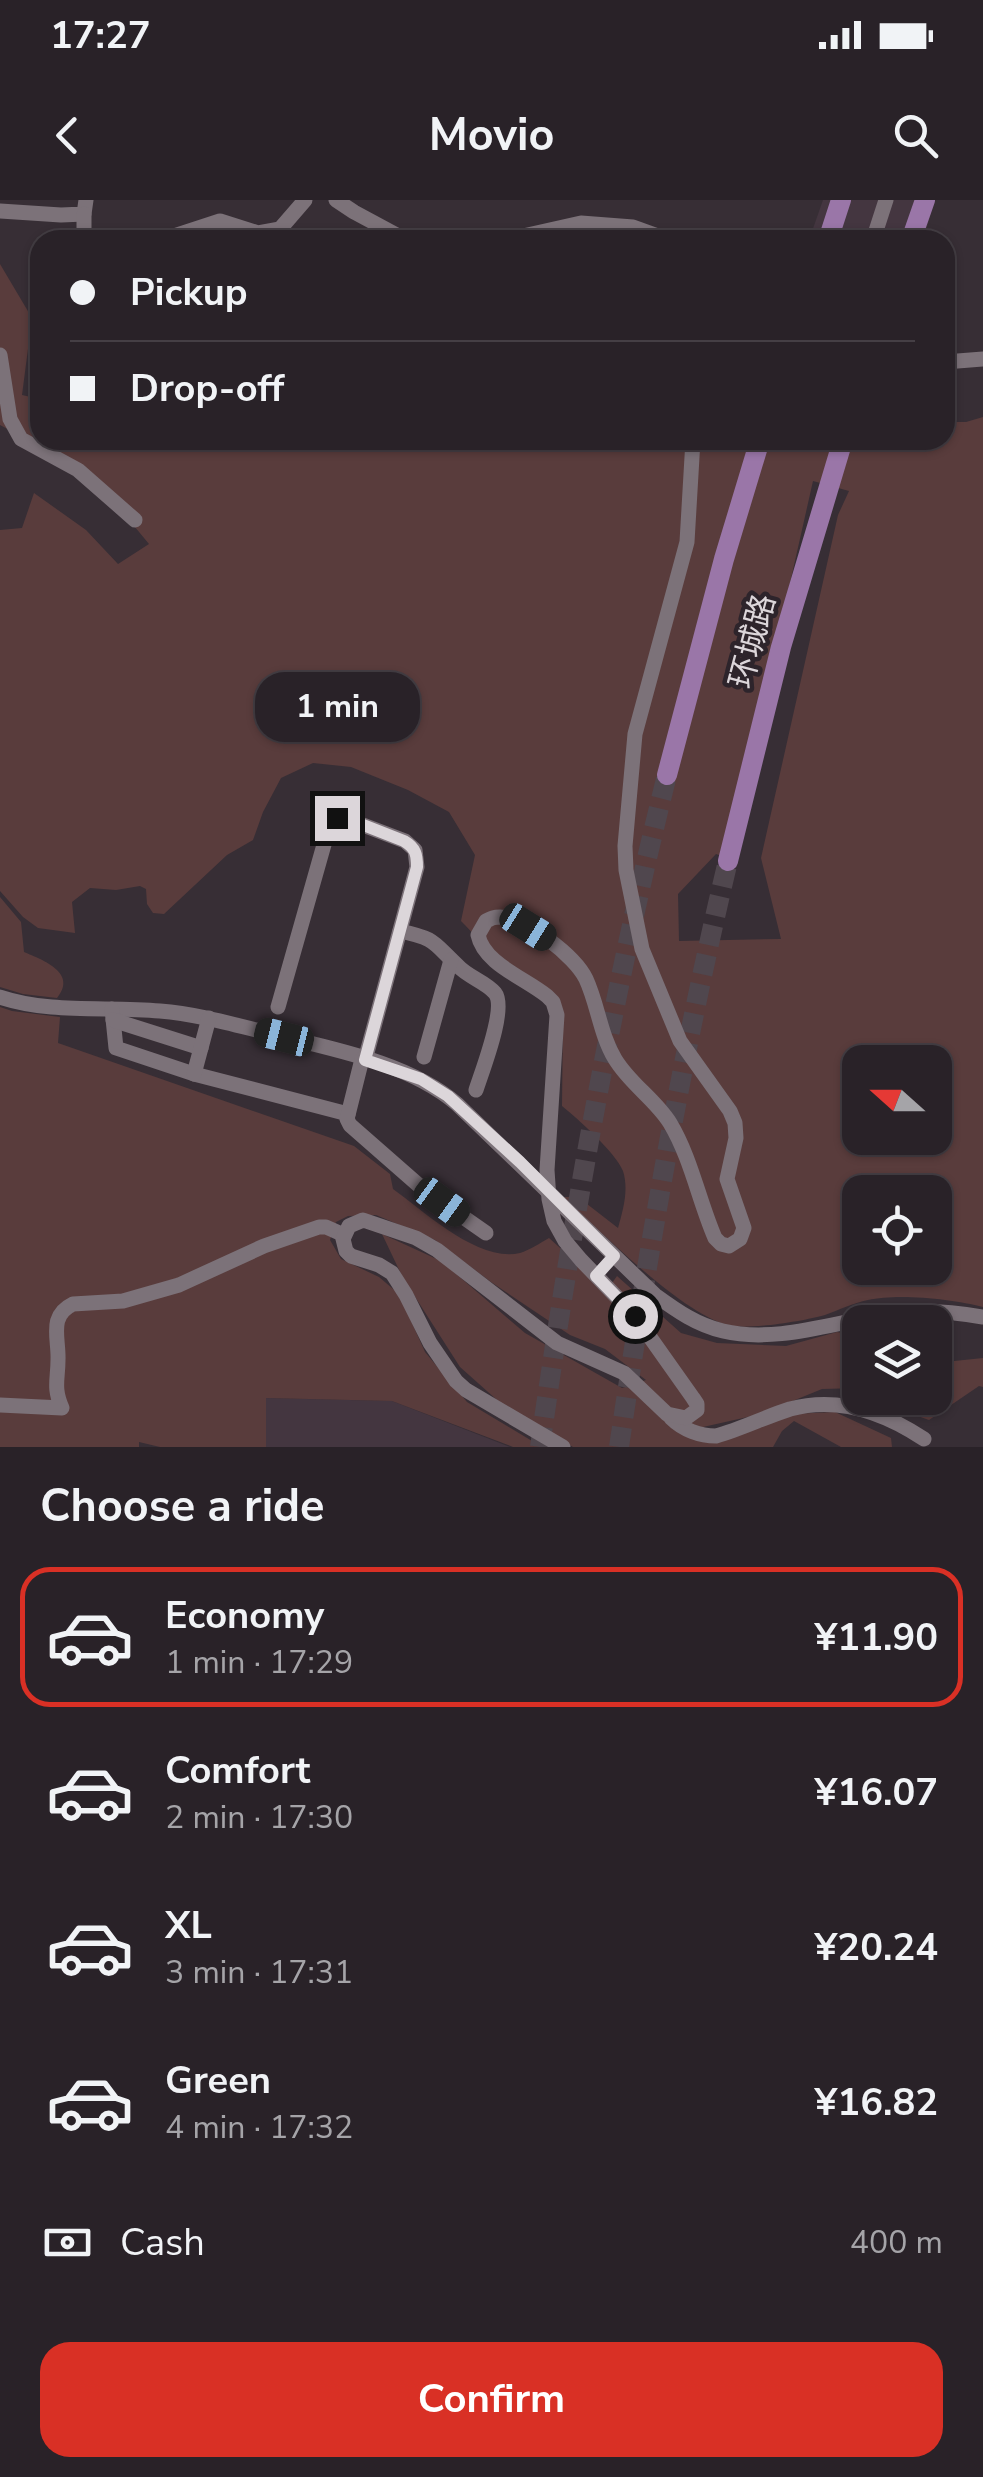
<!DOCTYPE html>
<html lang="en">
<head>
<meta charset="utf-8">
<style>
  body { margin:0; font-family:"Nunito Sans","Noto Sans SC",sans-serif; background:#352f34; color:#f1f3f6; height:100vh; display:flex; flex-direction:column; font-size:38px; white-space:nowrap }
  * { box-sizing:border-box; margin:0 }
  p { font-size:32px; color:#a5a4a8 }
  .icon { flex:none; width:55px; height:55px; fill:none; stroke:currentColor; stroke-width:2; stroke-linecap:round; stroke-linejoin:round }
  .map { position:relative; height:1247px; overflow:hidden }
  .details { display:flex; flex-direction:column; background:#292228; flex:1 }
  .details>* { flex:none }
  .top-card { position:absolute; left:30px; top:30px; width:925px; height:220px; border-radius:30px; box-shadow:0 2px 8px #0004,0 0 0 2px #453f45; display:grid; align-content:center; height:220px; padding:0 40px; background:#292228 }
  .needle { width:65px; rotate:291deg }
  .buttons { position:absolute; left:842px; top:845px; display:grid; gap:20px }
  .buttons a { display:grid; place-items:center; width:110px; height:110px; border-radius:20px; background:#292228; box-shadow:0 2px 8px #0004,0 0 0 2px #453f45; font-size:50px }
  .end { position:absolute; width:45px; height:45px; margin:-22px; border:12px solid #dcd6da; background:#111; box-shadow:0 0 0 5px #111 }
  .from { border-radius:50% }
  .bubble { position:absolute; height:70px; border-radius:30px; background:#292228; box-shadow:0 2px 8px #0004,0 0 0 2px #453f45; font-size:32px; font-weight:700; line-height:70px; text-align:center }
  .car { position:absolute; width:30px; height:60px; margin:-30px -15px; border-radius:12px; box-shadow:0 0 8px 2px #0007; background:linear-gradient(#222 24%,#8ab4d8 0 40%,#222 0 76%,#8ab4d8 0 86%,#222 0) }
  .top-card b { display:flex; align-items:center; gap:35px; height:95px; font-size:38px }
  .top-card b+b { border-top:2px solid #453f45 }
  .top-card i { width:25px; height:25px; background:#f1f3f6 }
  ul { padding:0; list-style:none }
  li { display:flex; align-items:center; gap:30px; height:140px; margin:0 20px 15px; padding:0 20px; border:5px solid transparent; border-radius:30px }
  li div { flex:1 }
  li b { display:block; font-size:38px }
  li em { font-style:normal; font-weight:700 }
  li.current { border-color:#d93025 }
  li>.icon { width:90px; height:90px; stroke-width:1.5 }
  h2 { padding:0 40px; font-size:45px; line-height:120px }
  .pay { display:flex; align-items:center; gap:25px; height:110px; padding:0 40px; font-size:38px }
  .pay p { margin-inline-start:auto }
  .primary-button { display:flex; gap:20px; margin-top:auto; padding:20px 40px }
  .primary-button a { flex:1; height:115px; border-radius:30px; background:#d93025; color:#fff; font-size:40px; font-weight:700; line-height:115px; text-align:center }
  .status { display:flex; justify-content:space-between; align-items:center; height:70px; padding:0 50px; background:#292228; direction:ltr }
  .status svg { height:28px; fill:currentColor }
  header { display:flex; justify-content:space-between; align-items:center; height:130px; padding:0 40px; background:#292228; font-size:45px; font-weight:700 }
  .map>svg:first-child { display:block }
</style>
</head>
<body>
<div class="status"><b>17:27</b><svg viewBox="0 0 49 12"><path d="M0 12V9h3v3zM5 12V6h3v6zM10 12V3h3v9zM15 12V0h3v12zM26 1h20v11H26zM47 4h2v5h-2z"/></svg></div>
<header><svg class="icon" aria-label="back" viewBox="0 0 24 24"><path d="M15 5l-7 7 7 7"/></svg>Movio<svg class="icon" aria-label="search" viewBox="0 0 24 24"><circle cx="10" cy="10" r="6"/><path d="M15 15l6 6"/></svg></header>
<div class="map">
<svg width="983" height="1247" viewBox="0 0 983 1247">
  <rect width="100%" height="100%" fill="#372e35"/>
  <g fill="#443640">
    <path d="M 823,0 L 935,0 L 923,40 L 809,40 Z"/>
    <path d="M 265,1198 L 392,1201 L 510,1247 L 266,1247 Z"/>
  </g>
  <g fill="#593c3c" fill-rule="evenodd">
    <path d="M 0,64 L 32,118 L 22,195 L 40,199 L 40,240 L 945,240 L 945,222 L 966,222 L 983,217 L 983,1107 C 953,1099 898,1093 868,1100 C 853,1103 839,1110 825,1115 C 804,1121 754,1129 733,1126 C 686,1119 601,1031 563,997 L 578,997 L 618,1028 C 623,1010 629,990 623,971 C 616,953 578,919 562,906 L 563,815 C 556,782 521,776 497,756 C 484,746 473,733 461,721 L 475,655 L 449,612 L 408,590 L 351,567 L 313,563 L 281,578 L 263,612 L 253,640 L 227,655 L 164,714 L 153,713 L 147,704 L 146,689 L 140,686 L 116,690 L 90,688 L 72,702 L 75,733 L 38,728 L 23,717 L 0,691 L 0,330 L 22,328 L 34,293 L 86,330 L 118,364 L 149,344 L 91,274 L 0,225 ZM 813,281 L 849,291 L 838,315 L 761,658 L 781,739 L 679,741 L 678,694 L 716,654 L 728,658 ZM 860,862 L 935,862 L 935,938 L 860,938 ZM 860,992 L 935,992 L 935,1068 L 860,1068 Z"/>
    <path d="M 0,697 L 21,722 L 24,752 C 43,760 78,773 57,798 L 23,794 L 0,787 Z"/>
    <path d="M 0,807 L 12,811 L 60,817 L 58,843 L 354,946 L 390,974 L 393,989 C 425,1012 479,1063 520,1053 C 530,1050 540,1043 549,1038 L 607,1090 L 617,1076 L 681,1133 L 717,1143 L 786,1146 L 837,1132 L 860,1136 L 860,1188 L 822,1189 L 761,1214 L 703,1227 L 718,1240 L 791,1214 L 835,1212 L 891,1238 L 892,1247 L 841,1247 L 794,1221 L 782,1231 L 773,1247 L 573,1247 L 506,1208 L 460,1167 L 403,1078 L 382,1034 L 441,1061 L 525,1133 L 622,1188 L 646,1180 L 605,1149 L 570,1135 L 491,1082 L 435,1040 L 376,1015 L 348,1016 L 336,1022 L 330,1040 L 341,1059 L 379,1077 L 399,1094 L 425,1152 L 467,1202 L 542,1247 L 513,1247 L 392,1201 L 266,1198 L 266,1247 L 160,1247 L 139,1242 L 139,1247 L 0,1247 Z"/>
    <path d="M 983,1158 L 983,1187 L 979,1186 L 929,1220 L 912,1214 L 886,1198 L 935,1198 L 935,1163 Z"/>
  </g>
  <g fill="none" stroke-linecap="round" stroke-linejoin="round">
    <g stroke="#50474e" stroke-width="20" stroke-dasharray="20 10" stroke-linecap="butt">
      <path d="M 540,1247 C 572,1021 612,796 667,575"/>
      <path d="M 619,1247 C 648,1050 682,854 728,661"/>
    </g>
    <g stroke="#7c7279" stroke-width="15">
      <path d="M 336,0 L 354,12 L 406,40"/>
      <path d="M 0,11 L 61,15 L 84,14 L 86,0"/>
      <path d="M 84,14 L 84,40"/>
      <path d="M 162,40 L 220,21 L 258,33 L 280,29 L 305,0"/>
      <path d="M 506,40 L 581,23 L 633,27 L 669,40"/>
      <path d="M 873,40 L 886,0"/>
      <path d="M 0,155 L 10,219 L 21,239 L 78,270 L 135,320"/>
      <path d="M 945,162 L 983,159"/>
      <path d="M 400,731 C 437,739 432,742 458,766 C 468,777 486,782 495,793 C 507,808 482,871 476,890"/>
      <path d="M 0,797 C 51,814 107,806 160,811 C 198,814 235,825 272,834 C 333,849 409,863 457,904 L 655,1095 C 677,1111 697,1125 723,1131 C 777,1144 837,1121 891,1114 C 921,1109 953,1112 983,1117"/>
      <path d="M 278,807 L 329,627 L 334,620 L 342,617 L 405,641 L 415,650 L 417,667 L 365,860"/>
      <path d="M 112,809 L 116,848 L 194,874 L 348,914"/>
      <path d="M 113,820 L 201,848"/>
      <path d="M 424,857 L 451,760"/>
      <path d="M 362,859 L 347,919 L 350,925 L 423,989 L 486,1033"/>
      <path d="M 194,874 L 209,818"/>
      <path d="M 0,1205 L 62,1208 C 53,1187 58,1180 58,1160 C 59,1138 48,1116 73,1104 L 123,1101 L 179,1085 L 264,1046 L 319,1027 L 326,1027 L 344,1035"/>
      <path d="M 671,1218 C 683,1230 700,1236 716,1236 C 741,1229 765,1217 790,1209 C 838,1196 885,1213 924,1239"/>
      <path d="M 563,1247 L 466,1190 L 456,1181 L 430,1143 L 406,1095 L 392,1073 L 379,1065 L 351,1056 L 346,1051 L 343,1039 L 349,1026 L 363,1020 L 416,1038 L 437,1050 L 557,1143 L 624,1173 L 667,1214 L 686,1218 L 697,1210 L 697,1204 L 693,1198 L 635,1116 L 581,1060 L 565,1041 L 554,1021 L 549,999 L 547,970 L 557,815 L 553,802 L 547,796 C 525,778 484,764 478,735 L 486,721 C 492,718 494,717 500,717 C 526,718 575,756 586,779 C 598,805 600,834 615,859 C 630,884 655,899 670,923 C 691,958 699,1001 715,1038 L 721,1044 L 729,1046 L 740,1039 L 744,1028 L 727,979 L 736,938 L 735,923 L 730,911 L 680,841 L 642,749 L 626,670 L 625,646 L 635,534 L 687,342 L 693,240"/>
    </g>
    <g stroke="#9a76a8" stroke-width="20">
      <path d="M 828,40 L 841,0"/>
      <path d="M 911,40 L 925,0"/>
      <path d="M 667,575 L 724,359 L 760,240"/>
      <path d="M 728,661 L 781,447 L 843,240"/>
    </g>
  </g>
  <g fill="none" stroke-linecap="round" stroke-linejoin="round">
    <path stroke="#dcd6da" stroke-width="12" d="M 337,618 L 348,619 L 404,641 C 416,648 417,655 417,667 L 365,860 L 421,879 L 448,896 L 520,962 L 614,1056 L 596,1076 L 635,1116"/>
  </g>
  <g text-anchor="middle" stroke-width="9" stroke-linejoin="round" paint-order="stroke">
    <g font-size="32" fill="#dcd6da" stroke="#2d242b">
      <text transform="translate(752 441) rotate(-75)" y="11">环城路</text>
    </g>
  </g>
</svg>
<div class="buttons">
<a><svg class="needle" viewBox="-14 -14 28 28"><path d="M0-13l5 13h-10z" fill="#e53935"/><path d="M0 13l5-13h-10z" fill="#a5a4a8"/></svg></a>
<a><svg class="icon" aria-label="locate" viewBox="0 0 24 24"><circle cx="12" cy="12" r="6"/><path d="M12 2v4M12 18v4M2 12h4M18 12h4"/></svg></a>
<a><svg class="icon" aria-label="layers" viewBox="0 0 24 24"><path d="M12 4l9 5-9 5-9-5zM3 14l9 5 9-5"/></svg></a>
</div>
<i class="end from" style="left:635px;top:1116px"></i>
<i class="end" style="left:337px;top:618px"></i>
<div class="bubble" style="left:255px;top:472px;width:165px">1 min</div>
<i class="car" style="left:528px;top:727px;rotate:122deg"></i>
<i class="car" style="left:284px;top:837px;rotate:284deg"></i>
<i class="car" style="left:442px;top:1002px;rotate:126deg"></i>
<div class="top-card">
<b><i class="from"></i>Pickup</b>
<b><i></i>Drop-off</b>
</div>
</div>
<section class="details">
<h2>Choose a ride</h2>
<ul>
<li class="current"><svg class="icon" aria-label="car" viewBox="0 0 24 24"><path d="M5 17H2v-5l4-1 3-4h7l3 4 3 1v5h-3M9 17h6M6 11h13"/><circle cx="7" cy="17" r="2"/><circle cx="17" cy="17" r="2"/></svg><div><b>Economy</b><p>1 min · 17:29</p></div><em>¥11.90</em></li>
<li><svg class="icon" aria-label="car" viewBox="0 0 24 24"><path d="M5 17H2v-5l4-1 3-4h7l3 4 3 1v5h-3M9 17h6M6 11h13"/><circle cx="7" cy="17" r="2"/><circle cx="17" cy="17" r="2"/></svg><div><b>Comfort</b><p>2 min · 17:30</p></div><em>¥16.07</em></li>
<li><svg class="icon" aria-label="car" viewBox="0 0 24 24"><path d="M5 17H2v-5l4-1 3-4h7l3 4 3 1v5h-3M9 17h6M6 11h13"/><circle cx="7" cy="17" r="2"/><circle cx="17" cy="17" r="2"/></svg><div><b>XL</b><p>3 min · 17:31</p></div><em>¥20.24</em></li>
<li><svg class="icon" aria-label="car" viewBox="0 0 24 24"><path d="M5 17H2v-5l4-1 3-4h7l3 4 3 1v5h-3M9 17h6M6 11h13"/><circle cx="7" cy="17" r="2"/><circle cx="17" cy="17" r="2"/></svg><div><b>Green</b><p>4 min · 17:32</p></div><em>¥16.82</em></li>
</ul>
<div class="pay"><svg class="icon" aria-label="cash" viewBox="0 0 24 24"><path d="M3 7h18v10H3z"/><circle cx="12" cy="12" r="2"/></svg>Cash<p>400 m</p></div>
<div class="primary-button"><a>Confirm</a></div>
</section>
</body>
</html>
